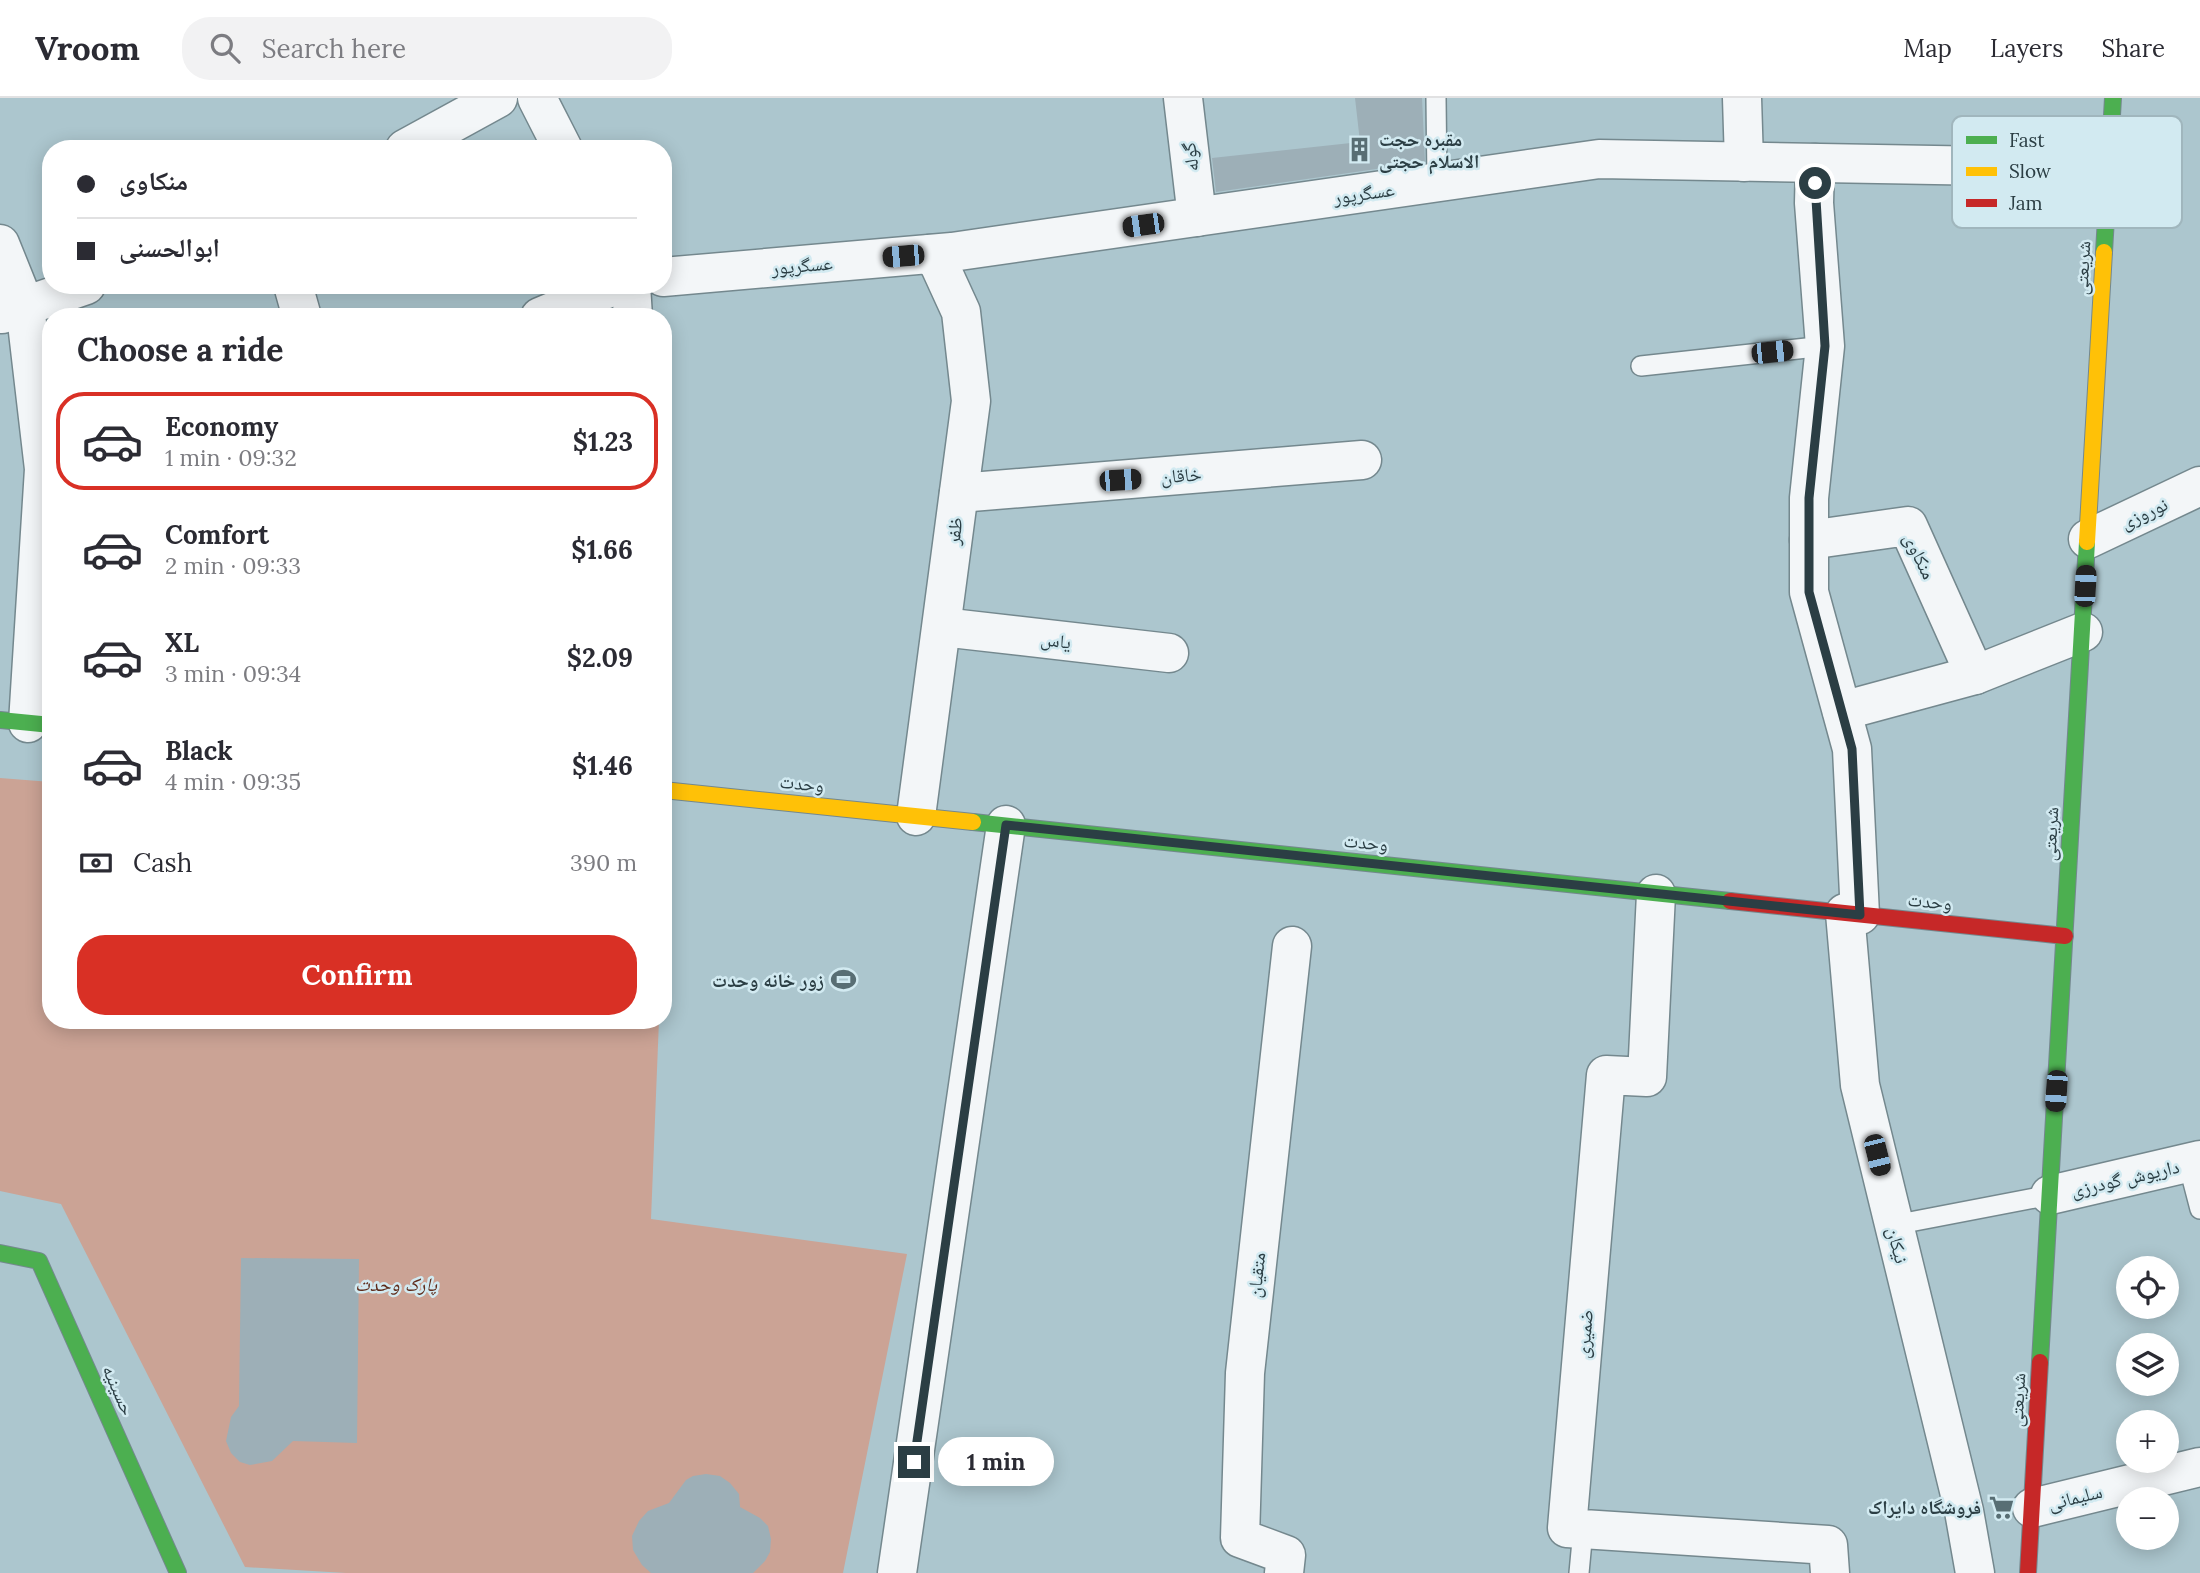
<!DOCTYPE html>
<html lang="en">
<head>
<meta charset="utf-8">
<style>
  body { margin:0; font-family:Lora,"Noto Naskh Arabic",serif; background:#f2f2f3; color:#2b2b33; height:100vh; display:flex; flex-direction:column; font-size:26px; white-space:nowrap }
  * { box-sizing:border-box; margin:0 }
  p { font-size:23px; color:#7c7c81 }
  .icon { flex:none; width:38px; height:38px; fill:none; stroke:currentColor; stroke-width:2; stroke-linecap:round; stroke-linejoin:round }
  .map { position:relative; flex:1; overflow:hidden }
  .panel { position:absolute; left:42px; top:210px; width:630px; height:721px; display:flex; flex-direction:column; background:#fff; border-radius:28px; box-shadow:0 4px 18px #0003 }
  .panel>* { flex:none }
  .guide { position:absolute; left:42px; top:42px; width:630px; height:154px; border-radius:28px; box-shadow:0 4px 18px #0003; display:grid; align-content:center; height:154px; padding:0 35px; background:#fff }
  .controls { position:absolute; left:2116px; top:1158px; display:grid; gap:14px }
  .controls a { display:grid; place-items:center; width:63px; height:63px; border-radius:50%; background:#fff; box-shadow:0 4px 18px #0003; font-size:35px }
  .end { position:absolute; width:32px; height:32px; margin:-16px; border:9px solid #2b3e44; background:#fff; box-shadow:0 0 0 4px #fff }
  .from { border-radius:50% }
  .bubble { position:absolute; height:49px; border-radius:24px; background:#fff; box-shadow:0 4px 18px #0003; font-size:23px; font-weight:800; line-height:49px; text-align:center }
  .car { position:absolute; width:21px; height:42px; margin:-21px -10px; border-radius:9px; box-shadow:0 0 5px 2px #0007; background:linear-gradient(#222 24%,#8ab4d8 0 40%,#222 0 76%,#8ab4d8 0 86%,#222 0) }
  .guide b { display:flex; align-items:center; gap:24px; height:66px; font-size:26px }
  .guide b+b { border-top:2px solid #e1e1e2 }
  .guide i { width:18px; height:18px; background:#2b2b33 }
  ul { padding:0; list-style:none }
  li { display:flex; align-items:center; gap:21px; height:98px; margin:0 14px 10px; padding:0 21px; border:4px solid transparent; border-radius:28px }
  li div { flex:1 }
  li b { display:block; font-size:26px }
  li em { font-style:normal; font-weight:800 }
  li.active { border-color:#d93025 }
  li>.icon { width:63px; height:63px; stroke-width:1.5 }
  h2 { padding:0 35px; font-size:32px; line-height:84px }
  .pay { display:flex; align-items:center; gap:18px; height:77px; padding:0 35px; font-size:26px }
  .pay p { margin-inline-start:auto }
  .button { display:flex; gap:14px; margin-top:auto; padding:14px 35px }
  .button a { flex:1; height:80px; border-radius:28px; background:#d93025; color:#fff; font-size:28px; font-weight:800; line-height:80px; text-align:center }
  header { display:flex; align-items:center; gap:42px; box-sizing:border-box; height:98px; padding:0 35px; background:#fff; border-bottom:2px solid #e1e1e2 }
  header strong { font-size:33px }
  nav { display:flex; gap:38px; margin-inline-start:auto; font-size:24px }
  .search { width:490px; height:63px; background:#f2f2f3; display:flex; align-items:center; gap:18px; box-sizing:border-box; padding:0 24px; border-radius:28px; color:#7c7c81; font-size:26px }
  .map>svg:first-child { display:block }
</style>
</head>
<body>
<header>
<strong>Vroom</strong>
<div class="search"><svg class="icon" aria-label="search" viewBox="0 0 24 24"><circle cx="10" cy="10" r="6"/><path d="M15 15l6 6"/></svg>Search here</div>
<nav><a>Map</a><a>Layers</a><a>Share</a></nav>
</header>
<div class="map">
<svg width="2200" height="1475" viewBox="0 0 2200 1475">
  <rect width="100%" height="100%" fill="#acc6ce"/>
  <path fill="#cba395" d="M 0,680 L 51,684 L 51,922 L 659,922 L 651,1121 L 907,1156 L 843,1475 L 346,1475 L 245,1469 L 61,1106 L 0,1093 Z"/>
  <g fill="#9dafb7">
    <path d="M 1355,0 L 1422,0 L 1425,64 L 1216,94 L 1212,60 L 1360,44 Z"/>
    <path d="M 241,1160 L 359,1161 L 357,1345 L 293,1343 L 272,1363 L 250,1367 L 240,1364 L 231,1355 L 226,1343 L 231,1319 L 239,1308 Z"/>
    <path d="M 706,1376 L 720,1378 L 730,1385 L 739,1396 L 740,1409 L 760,1420 L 768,1428 L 771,1441 L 770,1454 L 765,1463 L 753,1475 L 651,1475 L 642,1467 L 633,1452 L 632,1438 L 639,1423 L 648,1413 L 669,1405 L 686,1382 L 693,1378 Z"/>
  </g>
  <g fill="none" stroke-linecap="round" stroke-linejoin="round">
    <defs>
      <g id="lane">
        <path d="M 1436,0 L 1437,84"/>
        <path d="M 1641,268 L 1825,248"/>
        <path d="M 2188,1065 L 2200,1111"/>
        <path d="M 1894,1127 L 2050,1097"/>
        <path d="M 1579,1475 L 1583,1432"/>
      </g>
      <g id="street">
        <path d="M 537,0 L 563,51"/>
        <path d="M 1183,0 L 1197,119"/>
        <path d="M 1742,0 L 1744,64"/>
        <path d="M 405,51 L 498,0"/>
        <path d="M 1815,65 L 1814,105 L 1825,248 L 1809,400 L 1809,494 L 1852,651 L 1860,817"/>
        <path d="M 0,146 L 25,208 L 44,371 L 28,625"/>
        <path d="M 663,179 L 952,154 L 1599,61 L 2109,70"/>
        <path d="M 293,187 L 302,219"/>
        <path d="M 631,187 L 633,219"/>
        <path d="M 2,216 L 86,187"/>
        <path d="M 540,219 L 616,187"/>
        <path d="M 959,395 L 1362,362"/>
        <path d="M 2088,441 L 2200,388"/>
        <path d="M 1809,442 L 1908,428 L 1975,577"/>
        <path d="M 942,529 L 1169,555"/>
        <path d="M 1842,613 L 1975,577 L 2083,534"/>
        <path d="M 916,718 L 971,303 L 961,214 L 939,166 L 930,156"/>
        <path d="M 1656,796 L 1647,979 L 1606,977 L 1567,1430 L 1828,1447 L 1830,1475"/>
        <path d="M 1845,815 L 1860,987 L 1964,1413 L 1975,1475"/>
        <path d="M 2050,1097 L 2200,1062"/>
        <path d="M 2032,1410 L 2200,1369"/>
        <path d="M 897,1475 L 1006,727"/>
        <path d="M 1284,1475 L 1286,1457 L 1240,1440 L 1245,1275 L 1292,848"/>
      </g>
      <g id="fast">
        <path d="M 2104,154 L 2113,0"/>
        <path d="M 0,622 L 51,627"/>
        <path d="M 973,724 L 1730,803"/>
        <path d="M 0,1155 L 39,1163 L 178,1475"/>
        <path d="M 2040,1264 L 2087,444"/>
      </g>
      <g id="slow">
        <path d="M 2087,444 L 2104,154"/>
        <path d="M 663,692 L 973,724"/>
      </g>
      <g id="jam">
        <path d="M 1730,803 L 2065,838"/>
        <path d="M 2028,1475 L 2040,1264"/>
      </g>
    </defs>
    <use href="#lane" stroke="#74888e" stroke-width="22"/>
    <use href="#street" stroke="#74888e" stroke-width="41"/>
    <use href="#fast" stroke="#74888e" stroke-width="18"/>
    <use href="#slow" stroke="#74888e" stroke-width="18"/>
    <use href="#jam" stroke="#74888e" stroke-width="18"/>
    <use href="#lane" stroke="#f3f6f8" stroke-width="19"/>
    <use href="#street" stroke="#f3f6f8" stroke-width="38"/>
    <use href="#fast" stroke="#4caf50" stroke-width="16"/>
    <use href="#slow" stroke="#ffc107" stroke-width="16"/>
    <use href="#jam" stroke="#c62828" stroke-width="16"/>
  </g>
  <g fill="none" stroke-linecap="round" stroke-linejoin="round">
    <path stroke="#2b3e44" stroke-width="9" d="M 914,1364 L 1006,727 L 1860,817 L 1852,651 L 1809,494 L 1809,400 L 1825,248 L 1815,85"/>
  </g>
  <defs>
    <symbol id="building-bare" viewBox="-9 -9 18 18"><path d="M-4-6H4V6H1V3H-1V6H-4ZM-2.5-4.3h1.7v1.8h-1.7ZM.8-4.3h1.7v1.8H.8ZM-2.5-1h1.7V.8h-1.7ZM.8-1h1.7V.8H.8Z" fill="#586e74" stroke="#d2eaf1" stroke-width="2.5" paint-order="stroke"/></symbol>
    <symbol id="stadium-bare" viewBox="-9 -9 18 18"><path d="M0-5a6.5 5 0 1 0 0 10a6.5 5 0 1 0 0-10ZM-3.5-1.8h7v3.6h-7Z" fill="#586e74" stroke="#d2eaf1" stroke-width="2.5" paint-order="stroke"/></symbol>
    <symbol id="supermarket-bare" viewBox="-9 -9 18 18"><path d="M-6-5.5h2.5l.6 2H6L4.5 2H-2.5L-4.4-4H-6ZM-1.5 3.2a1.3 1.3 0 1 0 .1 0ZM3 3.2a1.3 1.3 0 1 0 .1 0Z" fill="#586e74" stroke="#d2eaf1" stroke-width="2.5" paint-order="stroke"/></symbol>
  </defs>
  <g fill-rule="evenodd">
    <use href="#building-bare" x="1342" y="34" width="35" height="35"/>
    <use href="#stadium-bare" x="826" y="864" width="35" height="35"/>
    <use href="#supermarket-bare" x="1984" y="1392" width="35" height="35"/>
  </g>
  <g text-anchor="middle" stroke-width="5" stroke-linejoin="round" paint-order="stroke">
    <g font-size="19" font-weight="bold" fill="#2b3e44" stroke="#d2eaf1" text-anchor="end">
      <text x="1379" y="48" text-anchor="start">مقبره حجت<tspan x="1379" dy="22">الاسلام حجتی</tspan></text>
      <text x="824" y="889">زور خانه وحدت</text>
      <text x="1981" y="1416">فروشگاه دایراک</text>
    </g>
    <g font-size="19" fill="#2b3e44" stroke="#d2eaf1">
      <text transform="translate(1190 59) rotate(-97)" y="7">گوله</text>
      <text transform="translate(1364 95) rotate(-8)" y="7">عسگرپور</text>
      <text transform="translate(802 167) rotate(-5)" y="7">عسگرپور</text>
      <text transform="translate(2082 170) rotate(-87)" y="7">شریعتی</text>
      <text transform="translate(1181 377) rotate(-5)" y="7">خاقان</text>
      <text transform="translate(2144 415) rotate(-25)" y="7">نوروزی</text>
      <text transform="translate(954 433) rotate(-83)" y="7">ظفر</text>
      <text transform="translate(1920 458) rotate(64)" y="7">منکاوی</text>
      <text transform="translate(1056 542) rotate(7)" y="7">یاس</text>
      <text transform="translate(802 685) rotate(6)" y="7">وحدت</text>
      <text transform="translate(2050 736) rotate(-87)" y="7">شریعتی</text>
      <text transform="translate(1366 744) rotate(6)" y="7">وحدت</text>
      <text transform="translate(1930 803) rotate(6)" y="7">وحدت</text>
      <text transform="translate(2125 1080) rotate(-13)" y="7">داریوش گودرزی</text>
      <text transform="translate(1898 1147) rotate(76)" y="7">نیکان</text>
      <text transform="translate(1256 1177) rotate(-84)" y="7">متقیان</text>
      <text transform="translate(1584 1236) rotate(-85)" y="7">ضمیری</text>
      <text transform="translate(119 1292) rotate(66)" y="7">حسینیه</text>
      <text transform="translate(2017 1302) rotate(-87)" y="7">شریعتی</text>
      <text transform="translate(2075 1399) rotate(-14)" y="7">سلیمانی</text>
    </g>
    <g font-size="19" font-style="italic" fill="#5e2b1a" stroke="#d2eaf1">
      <text x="396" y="1193">پارک وحدت</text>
    </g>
  </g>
  <rect x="1952" y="18" width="230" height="112" rx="10" fill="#d2eaf1" stroke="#a0b6bd" stroke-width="2"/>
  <rect x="1966" y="38" width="31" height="8" fill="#4caf50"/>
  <rect x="1966" y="69" width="31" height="9" fill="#ffc107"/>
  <rect x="1966" y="101" width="31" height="8" fill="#c62828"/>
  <g font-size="19" fill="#2b3e44">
    <text x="2009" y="49">Fast</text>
    <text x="2009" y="80">Slow</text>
    <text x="2009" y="112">Jam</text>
  </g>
</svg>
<div class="controls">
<a><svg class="icon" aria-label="locate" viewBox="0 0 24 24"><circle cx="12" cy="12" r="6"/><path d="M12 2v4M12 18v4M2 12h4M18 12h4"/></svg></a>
<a><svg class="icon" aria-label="layers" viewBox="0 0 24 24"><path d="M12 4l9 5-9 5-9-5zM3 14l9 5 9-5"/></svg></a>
<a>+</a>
<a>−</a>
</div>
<i class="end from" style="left:1815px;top:85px"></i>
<i class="end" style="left:914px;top:1364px"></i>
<div class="bubble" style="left:938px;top:1339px;width:116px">1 min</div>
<i class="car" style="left:1143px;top:127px;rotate:262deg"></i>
<i class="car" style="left:903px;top:158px;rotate:265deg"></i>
<i class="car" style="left:1772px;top:254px;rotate:84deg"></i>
<i class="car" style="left:1120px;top:382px;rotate:86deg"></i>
<i class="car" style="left:2085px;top:488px;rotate:3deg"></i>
<i class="car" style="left:2056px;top:993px;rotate:184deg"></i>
<i class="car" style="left:1877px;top:1057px;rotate:166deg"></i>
<div class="guide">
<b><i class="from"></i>منکاوی</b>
<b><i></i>ابوالحسنی</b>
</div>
<section class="panel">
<h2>Choose a ride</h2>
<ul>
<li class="active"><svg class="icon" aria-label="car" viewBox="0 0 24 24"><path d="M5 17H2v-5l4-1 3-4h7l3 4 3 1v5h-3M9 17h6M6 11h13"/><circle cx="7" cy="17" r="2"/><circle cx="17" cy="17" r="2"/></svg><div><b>Economy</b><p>1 min · 09:32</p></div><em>$1.23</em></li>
<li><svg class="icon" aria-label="car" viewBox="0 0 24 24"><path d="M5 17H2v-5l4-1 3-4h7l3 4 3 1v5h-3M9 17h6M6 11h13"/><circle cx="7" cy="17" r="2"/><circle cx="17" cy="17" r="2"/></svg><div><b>Comfort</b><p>2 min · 09:33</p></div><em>$1.66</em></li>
<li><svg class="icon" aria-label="car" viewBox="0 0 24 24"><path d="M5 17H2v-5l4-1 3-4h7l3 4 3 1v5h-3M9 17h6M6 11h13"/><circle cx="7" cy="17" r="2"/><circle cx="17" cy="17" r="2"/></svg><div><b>XL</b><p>3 min · 09:34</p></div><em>$2.09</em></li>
<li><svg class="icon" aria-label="car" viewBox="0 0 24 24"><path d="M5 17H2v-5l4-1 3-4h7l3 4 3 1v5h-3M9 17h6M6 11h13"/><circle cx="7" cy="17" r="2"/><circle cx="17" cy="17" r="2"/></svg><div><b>Black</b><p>4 min · 09:35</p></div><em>$1.46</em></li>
</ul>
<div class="pay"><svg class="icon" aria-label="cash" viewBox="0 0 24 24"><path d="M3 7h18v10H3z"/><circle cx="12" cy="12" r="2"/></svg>Cash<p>390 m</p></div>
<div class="button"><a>Confirm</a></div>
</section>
</div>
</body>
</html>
